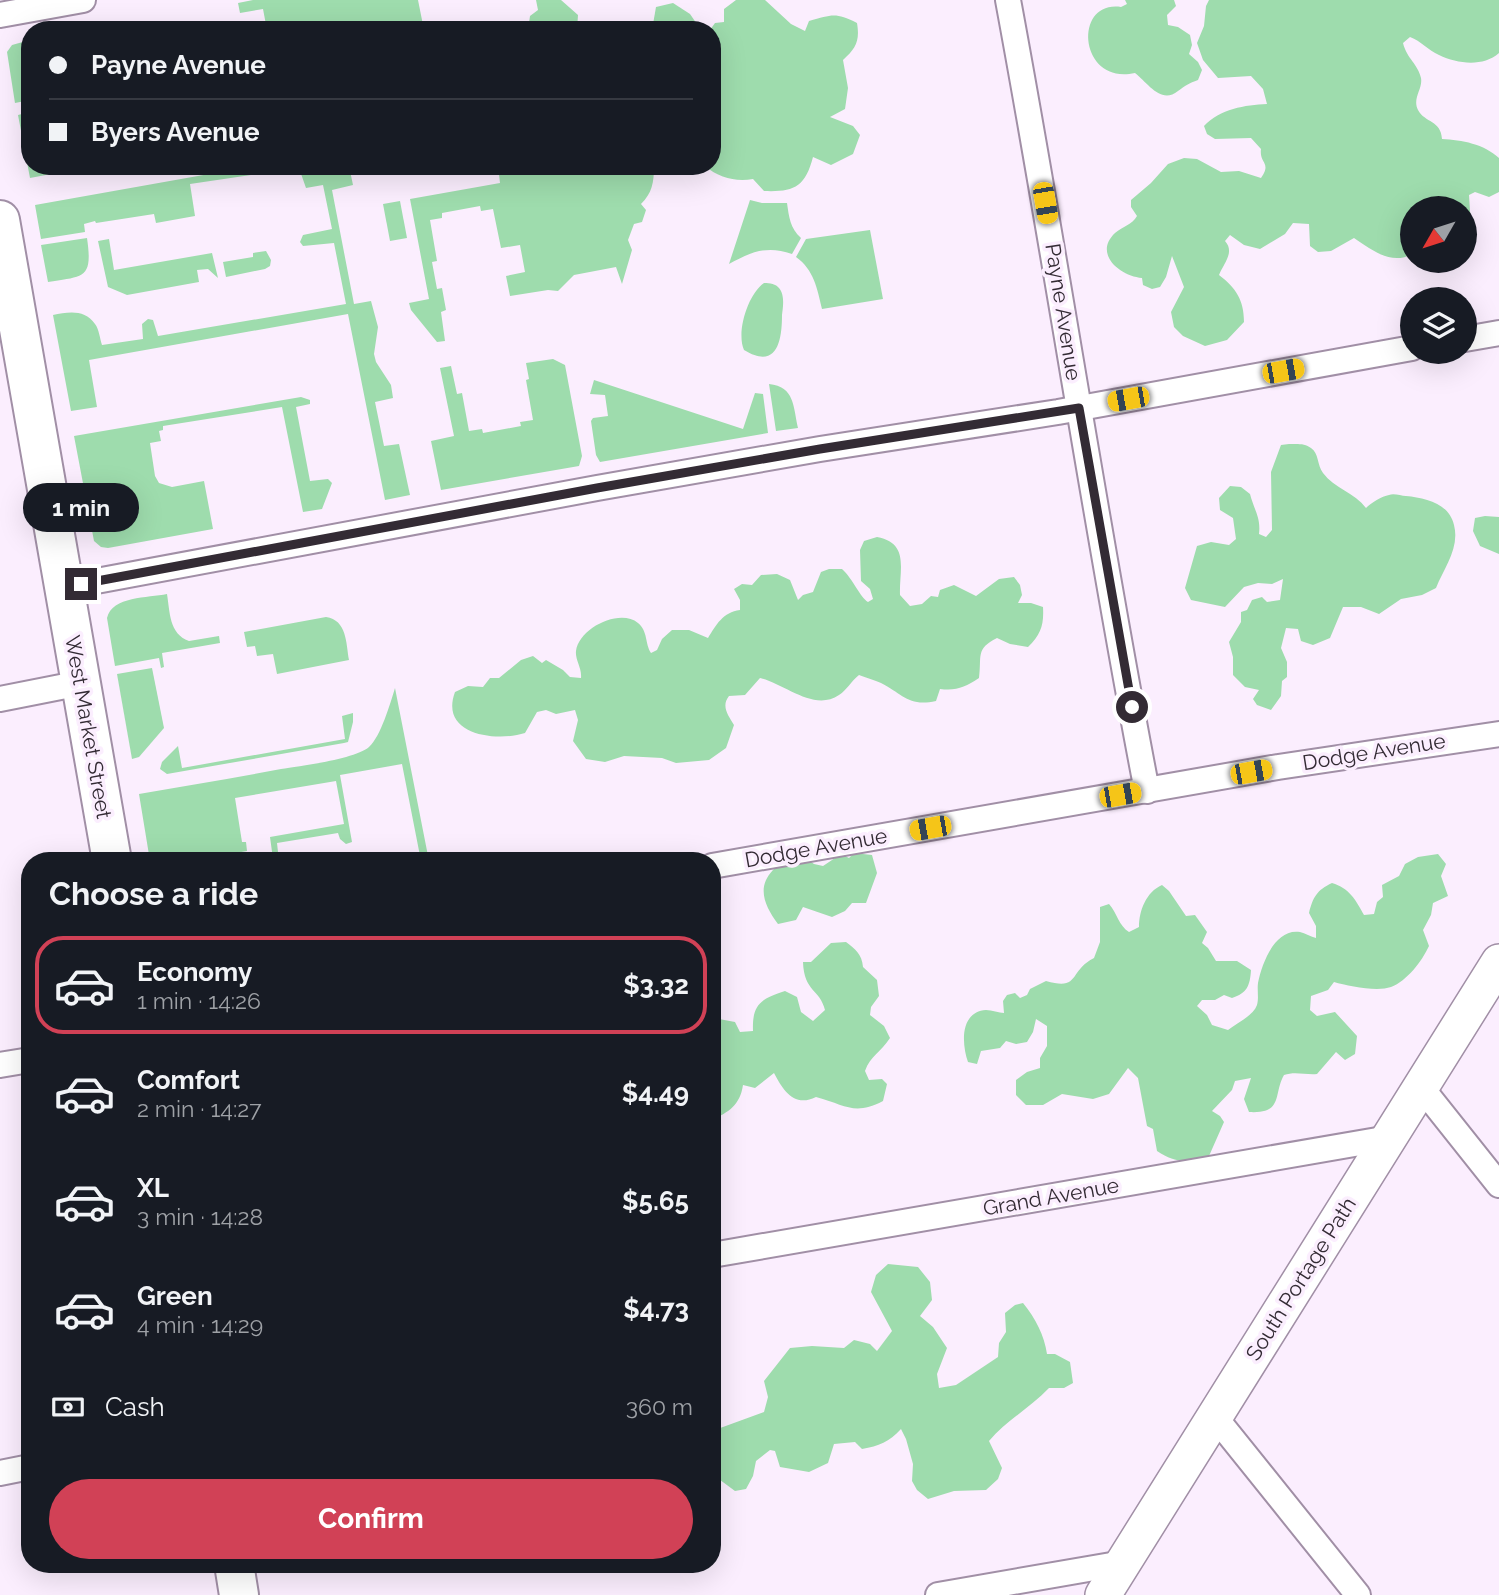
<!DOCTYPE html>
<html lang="en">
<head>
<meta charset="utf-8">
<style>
  body { margin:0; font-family:Raleway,sans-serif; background:#20242c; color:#f1f3f6; height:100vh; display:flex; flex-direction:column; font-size:26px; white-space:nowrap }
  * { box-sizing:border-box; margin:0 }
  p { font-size:23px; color:#9ea1a6 }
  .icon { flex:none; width:38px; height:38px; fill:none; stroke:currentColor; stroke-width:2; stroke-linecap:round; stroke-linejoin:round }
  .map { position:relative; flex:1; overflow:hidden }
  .side { position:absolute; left:21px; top:852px; width:700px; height:721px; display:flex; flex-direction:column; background:#171b24; border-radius:28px; box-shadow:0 7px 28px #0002 }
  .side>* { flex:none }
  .hud { position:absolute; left:21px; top:21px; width:700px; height:154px; border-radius:28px; box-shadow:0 7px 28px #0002; display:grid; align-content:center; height:154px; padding:0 28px; background:#171b24 }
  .needle { width:46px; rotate:231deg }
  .fabs { position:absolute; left:1400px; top:196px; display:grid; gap:14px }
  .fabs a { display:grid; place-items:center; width:77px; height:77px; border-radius:50%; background:#171b24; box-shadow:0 7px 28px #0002; font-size:35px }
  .end { position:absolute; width:32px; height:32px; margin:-16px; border:9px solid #332b34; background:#fff; box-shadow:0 0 0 4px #fff }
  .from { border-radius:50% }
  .bubble { position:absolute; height:49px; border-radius:24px; background:#171b24; box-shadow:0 7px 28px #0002; font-size:23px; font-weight:700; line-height:49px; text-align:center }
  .car { position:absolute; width:21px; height:42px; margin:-21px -10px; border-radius:9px; box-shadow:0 0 5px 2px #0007; background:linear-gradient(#f5c518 24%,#345 0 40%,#f5c518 0 76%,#345 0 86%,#f5c518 0) }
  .hud b { display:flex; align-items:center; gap:24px; height:66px; font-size:26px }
  .hud b+b { border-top:2px solid #363941 }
  .hud i { width:18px; height:18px; background:#f1f3f6 }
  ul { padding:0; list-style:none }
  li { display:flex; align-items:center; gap:21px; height:98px; margin:0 14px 10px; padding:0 14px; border:4px solid transparent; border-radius:28px }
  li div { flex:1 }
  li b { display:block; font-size:26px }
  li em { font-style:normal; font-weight:700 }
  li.on { border-color:#d14156 }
  li>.icon { width:63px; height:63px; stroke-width:1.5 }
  h2 { padding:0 28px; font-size:32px; line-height:84px }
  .pay { display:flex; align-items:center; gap:18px; height:77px; padding:0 28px; font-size:26px }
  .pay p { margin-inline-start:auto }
  .button { display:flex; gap:14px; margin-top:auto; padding:14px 28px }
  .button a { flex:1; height:80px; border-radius:42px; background:#d14156; color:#fff; font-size:28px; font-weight:700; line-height:80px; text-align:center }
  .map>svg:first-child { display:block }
</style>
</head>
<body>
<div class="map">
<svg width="1499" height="1595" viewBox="0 0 1499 1595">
  <rect width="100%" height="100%" fill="#fbeefe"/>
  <g fill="#9edcad">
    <path d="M 253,0 L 418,0 L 424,30 L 267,30 L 263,9 L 240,13 L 238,3 Z"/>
    <path d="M 536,0 L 561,0 L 578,15 L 577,30 L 528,30 L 530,16 L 538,10 Z"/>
    <path d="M 736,0 L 765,0 L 791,24 L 805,31 L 809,21 C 832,15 835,12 857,23 C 860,41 856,48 843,60 L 848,88 L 845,109 L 830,117 L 853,126 L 860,135 L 853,154 L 831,165 L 813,157 C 805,188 793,192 764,191 L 753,179 C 736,182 719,178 705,166 L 712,166 L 712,30 L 710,30 L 715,23 L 724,22 L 724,9 Z"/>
    <path d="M 1125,0 L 1174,0 L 1176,6 L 1167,15 L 1168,25 L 1178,27 L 1190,35 L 1192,45 L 1189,54 L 1198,62 L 1202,70 L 1198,80 C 1189,83 1185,86 1178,91 C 1161,105 1148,83 1135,73 C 1079,86 1072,0 1121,7 L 1127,4 Z"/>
    <path d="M 1209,0 L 1499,0 L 1499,53 C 1483,67 1458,64 1439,55 C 1428,50 1421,41 1410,37 L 1403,43 C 1407,59 1418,64 1421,78 C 1423,89 1412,98 1418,110 C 1425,123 1441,120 1442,139 C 1462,140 1484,144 1499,158 L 1499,192 L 1489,197 L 1475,192 L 1469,195 L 1471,227 L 1465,235 L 1465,208 L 1412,208 L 1412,254 C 1391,266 1371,249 1354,238 L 1331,251 L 1318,252 L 1310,246 L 1309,224 L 1293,223 L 1285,234 L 1260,249 L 1244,245 L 1230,235 L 1225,241 C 1235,252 1224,263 1219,275 C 1236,288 1244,300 1244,322 L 1227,340 L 1205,346 L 1183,336 L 1174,327 L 1171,312 L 1184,287 L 1172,256 L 1166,277 L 1160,287 L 1152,289 L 1143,285 L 1142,278 C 1120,276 1093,254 1115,233 C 1123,226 1132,225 1137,216 L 1131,207 L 1131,200 L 1151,183 L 1168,164 L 1184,158 L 1197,159 L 1221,172 L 1239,171 L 1261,178 C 1272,162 1259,164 1261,149 L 1251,138 L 1215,139 L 1207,134 L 1204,126 C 1220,109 1245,105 1267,104 L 1263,89 L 1251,76 L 1218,78 L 1203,60 L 1197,43 L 1204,26 L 1206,6 Z"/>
    <path d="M 673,3 L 690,14 L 701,30 L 652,30 L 656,7 Z"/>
    <path d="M 30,40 L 30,100 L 15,103 L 7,52 L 12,45 Z"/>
    <path d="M 30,112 L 30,166 L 67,166 L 67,171 L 30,178 L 18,115 Z"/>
    <path d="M 254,166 L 349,166 L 353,185 L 332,190 L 354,304 L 371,301 L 378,327 L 374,354 L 376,362 L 391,385 L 393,398 L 375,402 L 384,446 L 399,444 L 410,495 L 385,500 L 348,314 L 89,360 L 97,407 L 71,411 L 53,315 C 68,312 85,309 95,324 C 99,329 100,339 102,345 L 143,339 L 142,324 L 148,319 L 153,320 L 158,336 L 346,304 L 334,243 L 303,246 L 300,242 L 303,235 L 332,229 L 323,185 L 306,188 L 299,168 L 190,184 L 195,216 L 156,223 L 154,214 L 96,223 L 95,221 L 84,224 L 85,232 L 41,239 L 35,205 Z"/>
    <path d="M 498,166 L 654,166 C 654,183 652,193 641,204 L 646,210 L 642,222 L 634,224 L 628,240 L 632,250 L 622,284 L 616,267 L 574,275 L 558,291 L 548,290 L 510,296 L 506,276 L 525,272 L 520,245 L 501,248 L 493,209 L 481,211 L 480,206 L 442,213 L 442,218 L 430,220 L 437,261 L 432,262 L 437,289 L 442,288 L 446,310 L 441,312 L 445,341 L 437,342 L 411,310 L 409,303 L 429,299 L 410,199 L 500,183 Z"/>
    <path d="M 750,200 L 762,203 L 787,203 C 789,217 790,228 801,238 L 792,254 C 767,245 751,252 729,264 Z"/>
    <path d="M 400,201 L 407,238 L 390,241 L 383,204 Z"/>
    <path d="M 870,230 L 883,299 L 822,309 C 817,288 814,270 796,257 L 806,239 Z"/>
    <path d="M 87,238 C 93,279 84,276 48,282 L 41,245 Z"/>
    <path d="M 109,239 L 114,270 L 212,253 L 218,278 L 208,269 L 197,270 L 199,282 L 127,295 L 108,287 L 98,241 Z"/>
    <path d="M 266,251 L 271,260 L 270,266 L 265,269 L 226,277 L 223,262 L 253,257 L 253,253 Z"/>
    <path d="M 764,283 C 770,283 776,284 779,288 C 785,295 783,307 782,315 C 782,341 777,370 744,350 C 736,332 748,294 764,283 Z"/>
    <path d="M 553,359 L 565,365 L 582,456 L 579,466 L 441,490 L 431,441 L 454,436 L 440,368 L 451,366 L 457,394 L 462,393 L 469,431 L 482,429 L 483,433 L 521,426 L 520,422 L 533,420 L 526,380 L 529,379 L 526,363 Z"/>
    <path d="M 594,380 L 743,429 L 755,393 L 763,394 L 768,433 L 600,462 L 596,455 L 591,421 L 593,418 L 608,416 L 605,395 L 590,394 Z"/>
    <path d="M 769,384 C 795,387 793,406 798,428 L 776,431 Z"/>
    <path d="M 301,397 L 310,400 L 310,404 L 296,407 L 310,481 L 328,479 L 332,483 L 322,509 L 303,512 L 282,407 L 163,426 L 163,430 L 159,431 L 161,441 L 150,443 L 155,476 L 159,483 L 172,487 L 204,481 L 213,529 L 108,548 L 101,547 L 94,541 L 74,436 Z"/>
    <path d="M 1289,444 C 1297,444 1305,443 1311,448 C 1319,453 1317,465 1323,473 C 1334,488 1355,493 1366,508 C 1371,503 1382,496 1389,495 C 1394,493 1401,496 1406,496 C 1425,498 1449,503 1454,525 C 1460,548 1444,568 1436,588 L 1422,595 L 1401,599 L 1379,614 L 1361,607 L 1343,607 L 1330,638 L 1313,645 L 1301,641 L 1298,629 L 1286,628 L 1281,648 L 1287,662 L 1287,677 L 1282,681 L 1281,696 L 1271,710 L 1257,705 L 1253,699 L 1259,690 L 1245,687 L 1233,675 L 1233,657 L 1229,642 L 1241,622 L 1241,612 L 1247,610 L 1252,600 L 1262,597 L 1267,602 L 1280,600 L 1283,579 L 1272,584 L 1258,583 L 1244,587 L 1225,607 L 1191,600 L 1185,588 L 1197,546 L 1211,542 L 1229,545 L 1236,539 L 1233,518 L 1220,510 L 1219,498 L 1230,486 L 1241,487 L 1250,494 C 1254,510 1261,517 1259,534 L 1266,537 L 1272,530 L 1271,472 L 1281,445 Z"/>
    <path d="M 1485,516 L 1499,517 L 1499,554 L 1480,546 L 1473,531 L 1475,518 Z"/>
    <path d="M 877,537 C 910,543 899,570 900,595 L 910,606 L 922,604 L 931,596 L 938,597 L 940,590 L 954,585 L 976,596 L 999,579 L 1014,577 L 1020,585 L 1022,595 L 1018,603 L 1031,603 L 1043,607 C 1044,625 1041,634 1028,647 L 1010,644 L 997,638 C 975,649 982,656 979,678 C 965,687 957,691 940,689 L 936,701 C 908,707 903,694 881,683 C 875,680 866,678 859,675 C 851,681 847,690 839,695 C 814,712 785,684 760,678 L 745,695 L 729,696 C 721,706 728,715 734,725 L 726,748 L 709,760 L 676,763 L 662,758 L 624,756 L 605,762 L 586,759 L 573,741 L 578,720 L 575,710 L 556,714 L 546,710 L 537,712 L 525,733 C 496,742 439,735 455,692 L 468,686 L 483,687 L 490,678 L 499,678 L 521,660 L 533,656 L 542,663 L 546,660 L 563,670 L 570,677 L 581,678 C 582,668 575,660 576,651 C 579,628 620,608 638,623 C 648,631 645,644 651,653 L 657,650 L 662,639 L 672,630 L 689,630 L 708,638 C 716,625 723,612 740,610 L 740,600 L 734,589 L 742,584 L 752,585 L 761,575 L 777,574 L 790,580 L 798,600 L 803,595 L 813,592 L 821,572 L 829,569 L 842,569 C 853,579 860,597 868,602 L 873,599 L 870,589 L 861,581 L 860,550 L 864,541 Z"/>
    <path d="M 167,594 C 170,612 169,634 189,641 L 219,636 L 220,643 L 162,653 L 164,667 L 161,668 L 159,658 L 115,666 L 107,618 C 112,596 148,598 167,594 Z"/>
    <path d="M 326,617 C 347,620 346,643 349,660 L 277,674 L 273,654 L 257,656 L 255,646 L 247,647 L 244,632 Z"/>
    <path d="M 152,668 L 164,728 L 139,757 L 132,759 L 117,674 Z"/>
    <path d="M 395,688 L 429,861 L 421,861 L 402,764 L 340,775 L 352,842 L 346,844 L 340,839 L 338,833 L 277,843 L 279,861 L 269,861 L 273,859 L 270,837 L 344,824 L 336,781 L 235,798 L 242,842 L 246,842 L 247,851 L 190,861 L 150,861 L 139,794 C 186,786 234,778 281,769 C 301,766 355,759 369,747 C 381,736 390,704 395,688 Z"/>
    <path d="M 353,713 L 353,722 L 348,742 L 344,743 L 167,774 L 160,769 L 162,762 L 178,746 L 182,768 L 345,739 L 342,716 Z"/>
    <path d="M 854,853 L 872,855 L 877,873 L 866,903 L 852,903 L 845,911 L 832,917 L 803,907 L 796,920 L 778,924 C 765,906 756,888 773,870 C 785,858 785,858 801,855 L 814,864 L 823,866 L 841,854 L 849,858 Z"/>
    <path d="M 1438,854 L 1446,864 L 1441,876 L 1448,896 L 1433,903 L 1431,915 L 1423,930 L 1429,946 C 1422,961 1407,981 1391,987 C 1377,992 1348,986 1334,982 L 1328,990 L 1311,996 L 1310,1010 L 1317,1016 L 1335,1012 L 1357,1036 L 1355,1054 L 1345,1060 L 1336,1052 L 1317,1074 C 1305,1075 1295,1071 1284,1075 C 1273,1094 1284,1114 1249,1112 L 1244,1099 L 1251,1078 L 1235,1081 L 1232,1090 L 1212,1111 L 1220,1116 L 1224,1122 L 1209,1156 C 1187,1162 1177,1164 1157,1151 L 1153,1129 L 1147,1126 L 1138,1078 L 1128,1068 L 1109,1094 L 1093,1099 L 1062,1094 L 1043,1105 L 1026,1105 L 1016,1095 L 1016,1080 L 1027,1072 L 1040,1068 L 1040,1058 L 1047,1046 L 1047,1026 L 1036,1019 L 1033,1032 L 1027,1042 L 1016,1044 L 1006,1041 L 1000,1048 L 981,1051 L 977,1064 L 968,1062 C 962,1045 959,1012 986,1010 C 992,1010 999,1013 1004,1013 L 1003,1001 L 1007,995 L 1015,993 L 1020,998 L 1027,995 L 1030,989 L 1046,981 C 1081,991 1068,971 1094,958 L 1100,942 L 1100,907 L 1109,904 C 1117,913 1119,926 1129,932 L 1139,927 C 1139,911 1146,892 1162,885 L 1169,891 L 1186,916 L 1195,915 L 1207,932 L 1202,943 L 1208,948 L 1216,961 L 1237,961 L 1251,970 C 1250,986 1247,993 1232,998 L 1224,995 L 1215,1000 L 1202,1000 L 1197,1006 L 1207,1015 L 1212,1025 L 1228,1030 C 1237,1023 1253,1016 1257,1005 C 1259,998 1257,990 1258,983 C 1262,963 1275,928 1300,932 C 1305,933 1311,937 1316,938 L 1316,926 L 1309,913 C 1313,897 1317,890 1332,883 C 1349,888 1356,900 1364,915 L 1374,914 L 1377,902 L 1383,897 L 1382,885 L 1399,876 L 1405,864 L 1418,857 Z"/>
    <path d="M 846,942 C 855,949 862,954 863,967 L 877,980 L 879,996 L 871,1007 L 870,1015 L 884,1026 L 890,1038 C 881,1052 870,1056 865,1071 L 869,1080 L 882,1079 L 887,1084 L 883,1101 C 854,1116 846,1105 816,1097 C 794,1108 783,1090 774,1073 L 755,1088 L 743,1085 C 740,1105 729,1112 712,1120 L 712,1053 L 716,1053 L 712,1041 L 712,1023 L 719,1019 L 735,1022 L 740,1032 L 753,1031 C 752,1005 760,999 785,991 L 797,997 L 801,1012 L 813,1021 L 825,1010 C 820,989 804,992 803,962 L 811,962 L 831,943 Z"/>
    <path d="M 888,1264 L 918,1267 L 930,1282 L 932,1300 L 920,1316 L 933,1327 L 947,1348 L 937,1374 L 939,1388 L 956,1385 L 998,1357 L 999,1343 L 1006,1332 L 1005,1313 L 1015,1305 L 1023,1303 C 1036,1319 1044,1335 1047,1354 L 1055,1354 L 1070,1362 L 1073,1383 L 1064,1388 L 1049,1388 C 1030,1408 1007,1420 989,1441 L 1002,1468 L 998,1479 L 986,1490 L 954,1491 L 928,1499 L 917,1490 L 912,1481 L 913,1464 L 906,1439 L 901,1429 C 889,1442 879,1446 862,1449 L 855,1442 L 834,1444 L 828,1463 L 809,1472 L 780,1467 L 775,1451 L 770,1450 L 756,1461 L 753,1476 L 746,1489 L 735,1491 L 712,1474 L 712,1431 L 764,1412 L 768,1397 L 764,1381 L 790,1348 L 812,1346 L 844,1348 L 854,1340 L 870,1344 L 877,1351 L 892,1331 L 871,1292 L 876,1275 Z"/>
  </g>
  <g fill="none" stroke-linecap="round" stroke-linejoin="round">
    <defs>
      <g id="street">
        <path d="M 1008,0 C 1057,263 1096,528 1147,791"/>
        <path d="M 0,15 L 83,0"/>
        <path d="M 1465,339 L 1499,333"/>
        <path d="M 64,587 L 597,488 L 820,449 L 1058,412 L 1412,348"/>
        <path d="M 0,699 L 81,683"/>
        <path d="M 712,866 L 1278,767 L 1499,734"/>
        <path d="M 0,1065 L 30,1060"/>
        <path d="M 1421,1087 L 1499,1185"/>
        <path d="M 712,1255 L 1389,1138"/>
        <path d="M 1215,1417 L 1358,1595"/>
        <path d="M 0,1473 L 30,1467"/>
        <path d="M 938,1595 L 1123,1563"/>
      </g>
      <path id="secondary" d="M 1103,1595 L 1499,962"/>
      <g id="primary">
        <path d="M 0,220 L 112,861"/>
        <path d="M 234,1564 L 239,1595"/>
      </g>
    </defs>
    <use href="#street" stroke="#a18fa6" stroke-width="28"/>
    <use href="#secondary" stroke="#a18fa6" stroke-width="38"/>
    <use href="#primary" stroke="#a18fa6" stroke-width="42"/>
    <use href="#street" stroke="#fff" stroke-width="24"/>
    <use href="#secondary" stroke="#fff" stroke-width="35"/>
    <use href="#primary" stroke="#fff" stroke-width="38"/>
  </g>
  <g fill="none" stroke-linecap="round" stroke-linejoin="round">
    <path stroke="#332b34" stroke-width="9" d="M 81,584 L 597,488 L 820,449 L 1079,408 L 1132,707"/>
  </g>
  <g text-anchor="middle" stroke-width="7" stroke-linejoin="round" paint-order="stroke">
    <g font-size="21" fill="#332b34" stroke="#fbeefe">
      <text transform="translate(1063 312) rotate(81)" y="7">Payne Avenue</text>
      <text transform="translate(88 727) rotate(80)" y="7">West Market Street</text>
      <text transform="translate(1374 752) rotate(-9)" y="7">Dodge Avenue</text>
      <text transform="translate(816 848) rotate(-10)" y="7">Dodge Avenue</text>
      <text transform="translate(1051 1197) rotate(-10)" y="7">Grand Avenue</text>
      <text transform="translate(1301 1279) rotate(-58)" y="7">South Portage Path</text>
    </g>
  </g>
</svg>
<div class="fabs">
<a><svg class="needle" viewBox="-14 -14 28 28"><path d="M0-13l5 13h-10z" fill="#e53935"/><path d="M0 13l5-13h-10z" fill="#9ea1a6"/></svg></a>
<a><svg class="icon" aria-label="layers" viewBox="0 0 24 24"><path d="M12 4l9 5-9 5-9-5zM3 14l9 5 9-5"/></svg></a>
</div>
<i class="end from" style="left:1132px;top:707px"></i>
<i class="end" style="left:81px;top:584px"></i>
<div class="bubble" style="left:23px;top:483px;width:116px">1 min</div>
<i class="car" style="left:1045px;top:203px;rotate:170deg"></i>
<i class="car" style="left:1283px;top:371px;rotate:80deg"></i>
<i class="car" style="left:1128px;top:399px;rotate:260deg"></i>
<i class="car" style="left:1251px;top:772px;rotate:80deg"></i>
<i class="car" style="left:1120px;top:795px;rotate:80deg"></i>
<i class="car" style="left:930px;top:828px;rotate:260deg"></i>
<div class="hud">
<b><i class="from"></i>Payne Avenue</b>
<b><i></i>Byers Avenue</b>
</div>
<section class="side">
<h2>Choose a ride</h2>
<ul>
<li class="on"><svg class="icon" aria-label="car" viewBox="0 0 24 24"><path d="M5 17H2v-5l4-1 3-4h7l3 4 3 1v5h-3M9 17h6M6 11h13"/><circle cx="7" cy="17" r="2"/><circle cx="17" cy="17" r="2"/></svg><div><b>Economy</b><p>1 min · 14:26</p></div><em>$3.32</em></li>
<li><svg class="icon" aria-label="car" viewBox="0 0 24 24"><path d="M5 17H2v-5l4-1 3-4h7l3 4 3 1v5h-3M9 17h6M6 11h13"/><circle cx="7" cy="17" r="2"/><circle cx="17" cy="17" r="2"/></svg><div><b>Comfort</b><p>2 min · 14:27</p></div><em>$4.49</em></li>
<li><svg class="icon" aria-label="car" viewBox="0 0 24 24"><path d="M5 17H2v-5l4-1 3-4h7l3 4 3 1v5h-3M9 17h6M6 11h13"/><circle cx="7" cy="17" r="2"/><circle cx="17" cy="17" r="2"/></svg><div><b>XL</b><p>3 min · 14:28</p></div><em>$5.65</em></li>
<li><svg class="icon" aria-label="car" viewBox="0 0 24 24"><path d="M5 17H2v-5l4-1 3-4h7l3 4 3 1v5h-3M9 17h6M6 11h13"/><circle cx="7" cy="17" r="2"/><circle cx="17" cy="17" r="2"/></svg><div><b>Green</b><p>4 min · 14:29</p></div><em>$4.73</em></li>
</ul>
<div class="pay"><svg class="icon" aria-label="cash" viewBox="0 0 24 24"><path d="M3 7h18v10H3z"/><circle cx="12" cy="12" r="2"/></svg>Cash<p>360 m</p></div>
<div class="button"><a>Confirm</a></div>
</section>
</div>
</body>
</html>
